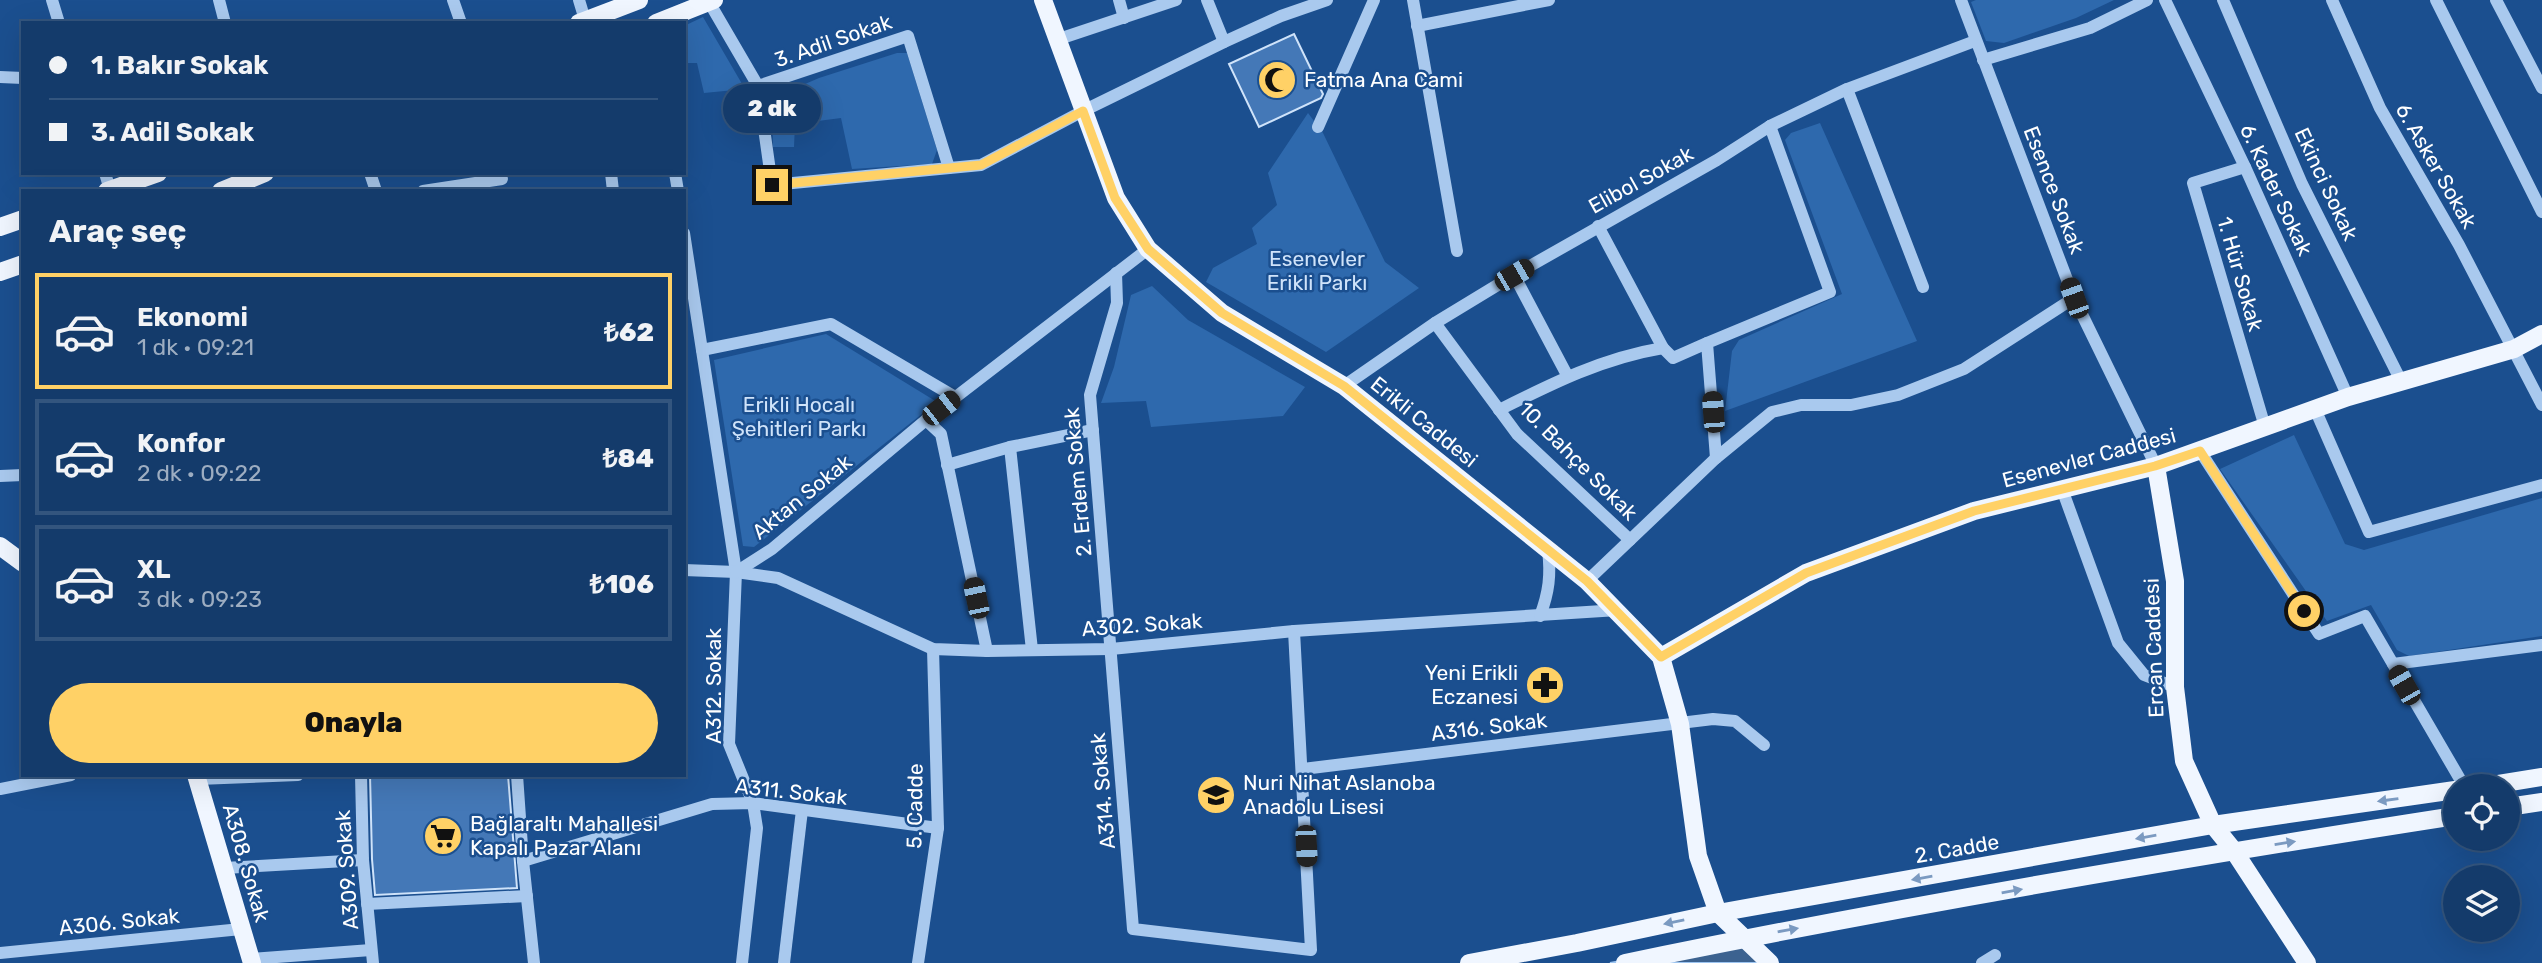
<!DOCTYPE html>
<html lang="tr">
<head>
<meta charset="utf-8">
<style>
  body { margin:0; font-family:Rubik,sans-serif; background:#214673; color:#f1f3f6; height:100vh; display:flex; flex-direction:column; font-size:26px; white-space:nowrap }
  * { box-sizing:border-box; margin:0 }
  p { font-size:23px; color:#9dadc1 }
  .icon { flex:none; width:38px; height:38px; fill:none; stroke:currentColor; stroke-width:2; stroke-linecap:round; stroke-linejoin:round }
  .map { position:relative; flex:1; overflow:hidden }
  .drawer { position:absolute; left:21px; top:189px; width:665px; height:588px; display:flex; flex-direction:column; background:#143b6b; border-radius:0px; box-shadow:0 7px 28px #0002,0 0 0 2px #33557e }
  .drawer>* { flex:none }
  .top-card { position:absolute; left:21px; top:21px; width:665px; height:154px; border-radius:0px; box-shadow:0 7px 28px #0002,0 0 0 2px #33557e; display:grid; align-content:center; height:154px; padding:0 28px; background:#143b6b }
  .controls { position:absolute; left:2443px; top:774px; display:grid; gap:14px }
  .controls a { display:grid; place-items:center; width:77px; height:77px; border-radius:50%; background:#143b6b; box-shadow:0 7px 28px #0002,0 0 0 2px #33557e; font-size:35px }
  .end { position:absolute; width:32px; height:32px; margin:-16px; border:9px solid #ffd166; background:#111; box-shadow:0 0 0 4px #111 }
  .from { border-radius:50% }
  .bubble { position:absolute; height:49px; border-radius:24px; background:#143b6b; box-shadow:0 7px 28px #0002,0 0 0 2px #33557e; font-size:23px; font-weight:800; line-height:49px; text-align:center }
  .car { position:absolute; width:21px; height:42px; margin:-21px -10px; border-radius:9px; box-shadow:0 0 5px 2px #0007; background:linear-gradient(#222 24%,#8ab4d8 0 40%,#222 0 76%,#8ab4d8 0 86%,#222 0) }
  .top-card b { display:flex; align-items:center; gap:24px; height:66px; font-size:26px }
  .top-card b+b { border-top:2px solid #33557e }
  .top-card i { width:18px; height:18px; background:#f1f3f6 }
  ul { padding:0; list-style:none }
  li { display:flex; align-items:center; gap:21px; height:116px; margin:0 14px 10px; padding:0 14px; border:4px solid #33557e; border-radius:0px }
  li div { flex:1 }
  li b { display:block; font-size:26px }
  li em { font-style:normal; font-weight:800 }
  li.on { border-color:#ffd166 }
  li>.icon { width:63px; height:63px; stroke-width:1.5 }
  h2 { padding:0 28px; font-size:32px; line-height:84px }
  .action { display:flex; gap:14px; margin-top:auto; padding:14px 28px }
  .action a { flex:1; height:80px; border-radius:42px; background:#ffd166; color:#111; font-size:28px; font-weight:800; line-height:80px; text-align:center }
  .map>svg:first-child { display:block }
</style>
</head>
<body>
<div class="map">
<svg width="2542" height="963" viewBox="0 0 2542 963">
  <rect width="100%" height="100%" fill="#1b4f8f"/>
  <g fill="#2e69ad">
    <path d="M 1976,0 L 2114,0 L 2076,18 L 2004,43 L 1986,41 L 1971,2 Z"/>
    <path d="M 703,17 L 745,89 L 704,93 L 697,63 L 684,63 L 684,26 Z"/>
    <path d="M 897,53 L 907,53 L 937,150 L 932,164 L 852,169 L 841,118 L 795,124 L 794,147 L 773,147 L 772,110 L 775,97 L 819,78 Z"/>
    <path d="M 1308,113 L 1323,133 L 1385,262 L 1419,288 L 1326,352 L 1206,282 L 1213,268 L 1257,244 L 1252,228 L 1277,205 L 1268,173 Z"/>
    <path d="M 1820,123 L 1917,341 L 1725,411 L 1732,351 L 1739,340 L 1842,294 L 1785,140 L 1791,133 Z"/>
    <path d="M 1152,286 L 1188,320 L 1305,387 L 1283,416 L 1151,427 L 1146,401 L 1101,403 L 1114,367 L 1131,295 Z"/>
    <path d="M 826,334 L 937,402 L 754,547 L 743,546 L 714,360 Z"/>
    <path d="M 2294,435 L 2345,544 L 2364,550 L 2542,498 L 2542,636 L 2409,656 L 2397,650 L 2371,605 L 2327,621 L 2220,469 Z"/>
  </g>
  <path fill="#3c6290" stroke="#9cc4f0" stroke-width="2" d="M 1745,938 L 1763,963 L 1610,963 Z"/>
  <g fill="#4478b7" stroke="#cfe3fa" stroke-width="2">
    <path d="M 1294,34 L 1323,94 L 1321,98 L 1259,127 L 1229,64 Z"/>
    <path d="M 370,775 L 508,775 L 517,888 L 375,895 L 372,859 Z"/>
  </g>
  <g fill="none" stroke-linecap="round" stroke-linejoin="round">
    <g stroke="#a9c9ee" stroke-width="12">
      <path d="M 52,0 L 59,23"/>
      <path d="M 219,0 L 225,23"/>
      <path d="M 453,0 L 461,23"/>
      <path d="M 579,0 L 585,20"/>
      <path d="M 1119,0 L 1124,18"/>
      <path d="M 1207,0 L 1224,42"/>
      <path d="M 1413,0 L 1457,251"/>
      <path d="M 1961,0 L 2074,298 L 2156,466"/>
      <path d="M 2165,0 L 2245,167 L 2348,397"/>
      <path d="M 2223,0 L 2302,184 L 2401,381"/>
      <path d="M 2332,0 L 2380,108 L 2459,245 L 2542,405"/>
      <path d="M 2436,0 L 2542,212"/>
      <path d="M 2496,0 L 2542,88"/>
      <path d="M 709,2 L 758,86 L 772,185 L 981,165 L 1083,111 L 1224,42 L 1281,16 L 1327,0"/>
      <path d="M 1417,26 L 1549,0"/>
      <path d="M 1056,40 L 1176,0"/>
      <path d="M 1983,60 L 2090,28 L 2147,0"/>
      <path d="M 0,77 L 23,78"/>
      <path d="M 758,86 L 908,36 L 949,168"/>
      <path d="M 1847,89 L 1923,287"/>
      <path d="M 1318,127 L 1374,0"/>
      <path d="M 2245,167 L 2193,183 L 2265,427"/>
      <path d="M 105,173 L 110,190"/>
      <path d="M 370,173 L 376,191"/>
      <path d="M 611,173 L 613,191"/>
      <path d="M 675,173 L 678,191"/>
      <path d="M 423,191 L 502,179"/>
      <path d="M 1598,226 L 1663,348"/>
      <path d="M 684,233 L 736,572 L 729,744 L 753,803 L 757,828 L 742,963"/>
      <path d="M 1116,273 L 1117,303 L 1090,395 L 1133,929 L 1311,950 L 1294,631"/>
      <path d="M 1514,275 L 1567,375"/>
      <path d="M 1435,323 L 1517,434 L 1630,540"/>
      <path d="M 702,350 L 831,324 L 955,397"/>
      <path d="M 1344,386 L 1435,323 L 1514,275 L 1717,160 L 1770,126 L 1847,89 L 1975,41"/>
      <path d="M 2315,409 L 2369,532 L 2542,485"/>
      <path d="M 1499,410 C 1553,383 1603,358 1663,348 L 1673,358 L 1707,343"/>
      <path d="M 926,420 L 941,434 L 987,651"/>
      <path d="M 1010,447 L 1032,650"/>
      <path d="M 2200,451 L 2319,634 L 2365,616 L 2464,786"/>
      <path d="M 1716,458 L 1707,343 L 1830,292 L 1770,126"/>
      <path d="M 947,465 L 1010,447 L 1093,430"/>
      <path d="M 0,476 L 23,475"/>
      <path d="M 2062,489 L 2118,643 L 2144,675 L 2175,687"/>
      <path d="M 684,570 L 736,572 L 778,578 L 933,649 L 987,651 L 1111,649 L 1294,631 L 1618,610"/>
      <path d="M 736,572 L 772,549 L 926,420 L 1148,249"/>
      <path d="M 1587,581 L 1716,458 L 1772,412 L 1801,405 L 1851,405 L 1898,395 L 1964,369 L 2074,298"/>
      <path d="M 1540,616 C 1549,592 1551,575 1548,550"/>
      <path d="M 2393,664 L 2542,645"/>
      <path d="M 1303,769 L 1713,719 L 1735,721 L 1764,745"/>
      <path d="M 361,775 L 363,860 L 373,963"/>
      <path d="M 517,775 L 523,861 L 534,963"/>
      <path d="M 198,779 L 298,775"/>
      <path d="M 0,789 L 71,775"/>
      <path d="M 523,861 L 712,804 L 753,803 L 938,828"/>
      <path d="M 224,868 L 363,860"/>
      <path d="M 367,904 L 527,896"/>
      <path d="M 0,953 L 241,929"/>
      <path d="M 250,959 L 371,950"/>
      <path d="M 784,963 L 802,810"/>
      <path d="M 918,963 L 938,828 L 933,649"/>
      <path d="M 1982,963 L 1995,955"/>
    </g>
    <g stroke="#f0f6ff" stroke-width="18">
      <path d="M 1043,0 L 1116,198 L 1148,249 L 1222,313 L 1344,386 L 1587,581 L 1661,657 L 1680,724 L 1698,856 L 1718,913 L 1770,963"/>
      <path d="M 579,23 L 639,0"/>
      <path d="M 656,23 L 714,0"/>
      <path d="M 107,191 L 158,173"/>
      <path d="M 221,191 L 265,173"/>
      <path d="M 0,227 L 23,219"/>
      <path d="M 0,272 L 23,264"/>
      <path d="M 2156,466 L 2175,581 L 2175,687 L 2184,761 L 2213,825 L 2234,851 L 2307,963"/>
      <path d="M 0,546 L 23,563"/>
      <path d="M 1661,657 L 1806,573 L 1974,511 L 2156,466 L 2348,397 L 2514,349 L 2542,334"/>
      <path d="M 196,775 L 252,963"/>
      <path d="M 2486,786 L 2542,777"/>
      <path d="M 2508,807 L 2542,802"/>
      <path d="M 1469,963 L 1577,943 L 1718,913 L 2213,825 L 2455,790"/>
      <path d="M 1625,963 C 1900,906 2178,859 2455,816"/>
    </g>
  </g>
  <defs><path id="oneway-solid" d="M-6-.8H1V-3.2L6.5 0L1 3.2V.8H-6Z" transform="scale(1.75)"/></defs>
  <g fill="#7b9ac1">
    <use href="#oneway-solid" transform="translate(2388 800) rotate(172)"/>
    <use href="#oneway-solid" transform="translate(2146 837) rotate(170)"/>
    <use href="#oneway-solid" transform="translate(2285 843) rotate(-9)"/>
    <use href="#oneway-solid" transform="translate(1922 878) rotate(170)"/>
    <use href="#oneway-solid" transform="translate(2012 891) rotate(-10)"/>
    <use href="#oneway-solid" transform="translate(1674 922) rotate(168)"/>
    <use href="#oneway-solid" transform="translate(1788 930) rotate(-10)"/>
  </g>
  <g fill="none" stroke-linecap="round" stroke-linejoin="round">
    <path stroke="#ffd166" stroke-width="9" d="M 772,185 L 981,165 L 1083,111 L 1115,198 L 1148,249 L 1222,313 L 1344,386 L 1587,581 L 1661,657 L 1806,573 L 1974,511 L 2155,466 L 2200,451 L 2304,611"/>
  </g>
  <defs>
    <symbol id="mosque-disc" viewBox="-11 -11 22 22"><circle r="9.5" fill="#ffd166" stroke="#1b4f8f"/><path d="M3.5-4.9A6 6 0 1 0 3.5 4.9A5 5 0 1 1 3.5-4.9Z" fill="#111"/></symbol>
    <symbol id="pharmacy-disc" viewBox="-11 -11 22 22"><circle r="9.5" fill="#ffd166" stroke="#1b4f8f"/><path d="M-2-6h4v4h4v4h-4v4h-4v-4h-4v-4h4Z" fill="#111"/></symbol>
    <symbol id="school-disc" viewBox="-11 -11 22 22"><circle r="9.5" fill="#ffd166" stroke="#1b4f8f"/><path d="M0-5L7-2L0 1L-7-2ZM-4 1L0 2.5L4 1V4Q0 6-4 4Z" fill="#111"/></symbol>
    <symbol id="supermarket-disc" viewBox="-11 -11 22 22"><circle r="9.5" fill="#ffd166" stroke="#1b4f8f"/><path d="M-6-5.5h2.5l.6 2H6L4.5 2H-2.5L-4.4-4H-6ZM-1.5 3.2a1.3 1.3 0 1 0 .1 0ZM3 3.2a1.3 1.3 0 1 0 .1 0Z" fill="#111"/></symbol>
  </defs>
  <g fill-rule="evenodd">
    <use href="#mosque-disc" x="1255" y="58" width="44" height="44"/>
    <use href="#pharmacy-disc" x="1523" y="663" width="44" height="44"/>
    <use href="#school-disc" x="1194" y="773" width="44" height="44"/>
    <use href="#supermarket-disc" x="421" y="814" width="44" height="44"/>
  </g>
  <g text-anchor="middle" stroke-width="5" stroke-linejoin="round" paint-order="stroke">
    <g font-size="21" fill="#fff" stroke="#1b4f8f">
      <text transform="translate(833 41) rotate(-19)" y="7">3. Adil Sokak</text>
      <text transform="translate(2436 166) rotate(60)" y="7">6. Asker Sokak</text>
      <text transform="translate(1641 180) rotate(-29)" y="7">Elibol Sokak</text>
      <text transform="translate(2326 184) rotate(65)" y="7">Ekinci Sokak</text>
      <text transform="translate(2054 190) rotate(69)" y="7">Esence Sokak</text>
      <text transform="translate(2276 190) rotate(65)" y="7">6. Kader Sokak</text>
      <text transform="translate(2240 274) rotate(74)" y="7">1. Hür Sokak</text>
      <text transform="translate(1424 422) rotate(39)" y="7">Erikli Caddesi</text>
      <text transform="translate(2089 458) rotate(-15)" y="7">Esenevler Caddesi</text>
      <text transform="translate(1578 461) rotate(45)" y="7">10. Bahçe Sokak</text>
      <text transform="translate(1078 482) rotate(-95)" y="7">2. Erdem Sokak</text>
      <text transform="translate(802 497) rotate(-39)" y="7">Aktan Sokak</text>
      <text transform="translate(1142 625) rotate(-4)" y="7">A302. Sokak</text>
      <text transform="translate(2154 648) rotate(-92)" y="7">Ercan Caddesi</text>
      <text transform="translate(714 686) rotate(-90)" y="7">A312. Sokak</text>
      <text transform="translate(1489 727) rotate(-7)" y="7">A316. Sokak</text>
      <text transform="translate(1103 791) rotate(-95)" y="7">A314. Sokak</text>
      <text transform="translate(791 792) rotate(6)" y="7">A311. Sokak</text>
      <text transform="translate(915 806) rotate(-89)" y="7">5. Cadde</text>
      <text transform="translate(1957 849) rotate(-10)" y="7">2. Cadde</text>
      <text transform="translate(246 863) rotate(74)" y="7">A308. Sokak</text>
      <text transform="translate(347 870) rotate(-94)" y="7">A309. Sokak</text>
      <text transform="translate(119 922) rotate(-6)" y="7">A306. Sokak</text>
    </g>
    <g font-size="21" fill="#fff" stroke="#1b4f8f" text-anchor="start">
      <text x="1304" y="87">Fatma Ana Cami</text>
      <text x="1518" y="680" text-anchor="end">Yeni Erikli<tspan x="1518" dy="24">Eczanesi</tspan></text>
      <text x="1243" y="790">Nuri Nihat Aslanoba<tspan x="1243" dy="24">Anadolu Lisesi</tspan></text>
      <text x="470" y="831">Bağlaraltı Mahallesi<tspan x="470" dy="24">Kapalı Pazar Alanı</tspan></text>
    </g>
    <g font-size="21" fill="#cfe3fa" stroke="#1b4f8f">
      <text x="1317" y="266">Esenevler<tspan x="1317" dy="24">Erikli Parkı</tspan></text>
      <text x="799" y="412">Erikli Hocalı<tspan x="799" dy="24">Şehitleri Parkı</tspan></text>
    </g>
  </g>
</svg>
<div class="controls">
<a><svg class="icon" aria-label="locate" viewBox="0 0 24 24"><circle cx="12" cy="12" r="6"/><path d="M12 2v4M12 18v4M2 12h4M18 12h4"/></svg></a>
<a><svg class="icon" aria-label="layers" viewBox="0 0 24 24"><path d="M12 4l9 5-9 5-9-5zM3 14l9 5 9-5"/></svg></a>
</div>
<i class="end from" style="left:2304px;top:611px"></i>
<i class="end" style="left:772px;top:185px"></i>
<div class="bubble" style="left:723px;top:84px;width:98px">2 dk</div>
<i class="car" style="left:1514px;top:275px;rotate:60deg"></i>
<i class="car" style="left:2074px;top:298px;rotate:340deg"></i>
<i class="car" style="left:941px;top:408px;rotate:52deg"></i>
<i class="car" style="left:1713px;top:412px;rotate:356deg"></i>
<i class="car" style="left:976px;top:598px;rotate:348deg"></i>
<i class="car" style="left:2404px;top:685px;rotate:330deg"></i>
<i class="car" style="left:1306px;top:846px;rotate:177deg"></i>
<div class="top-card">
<b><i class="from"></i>1. Bakır Sokak</b>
<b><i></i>3. Adil Sokak</b>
</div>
<section class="drawer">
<h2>Araç seç</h2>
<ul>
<li class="on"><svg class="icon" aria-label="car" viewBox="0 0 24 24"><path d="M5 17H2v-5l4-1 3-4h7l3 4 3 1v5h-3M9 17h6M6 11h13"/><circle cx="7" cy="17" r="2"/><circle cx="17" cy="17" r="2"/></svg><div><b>Ekonomi</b><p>1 dk · 09:21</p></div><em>₺62</em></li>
<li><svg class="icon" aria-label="car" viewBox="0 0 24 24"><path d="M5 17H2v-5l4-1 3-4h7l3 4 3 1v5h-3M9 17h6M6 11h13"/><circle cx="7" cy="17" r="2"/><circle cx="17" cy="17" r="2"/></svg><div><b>Konfor</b><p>2 dk · 09:22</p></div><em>₺84</em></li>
<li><svg class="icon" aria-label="car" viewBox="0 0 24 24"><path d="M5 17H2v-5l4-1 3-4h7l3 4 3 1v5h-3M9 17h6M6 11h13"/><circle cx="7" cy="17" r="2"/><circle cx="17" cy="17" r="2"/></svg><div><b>XL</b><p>3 dk · 09:23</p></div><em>₺106</em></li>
</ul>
<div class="action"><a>Onayla</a></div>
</section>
</div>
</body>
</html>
